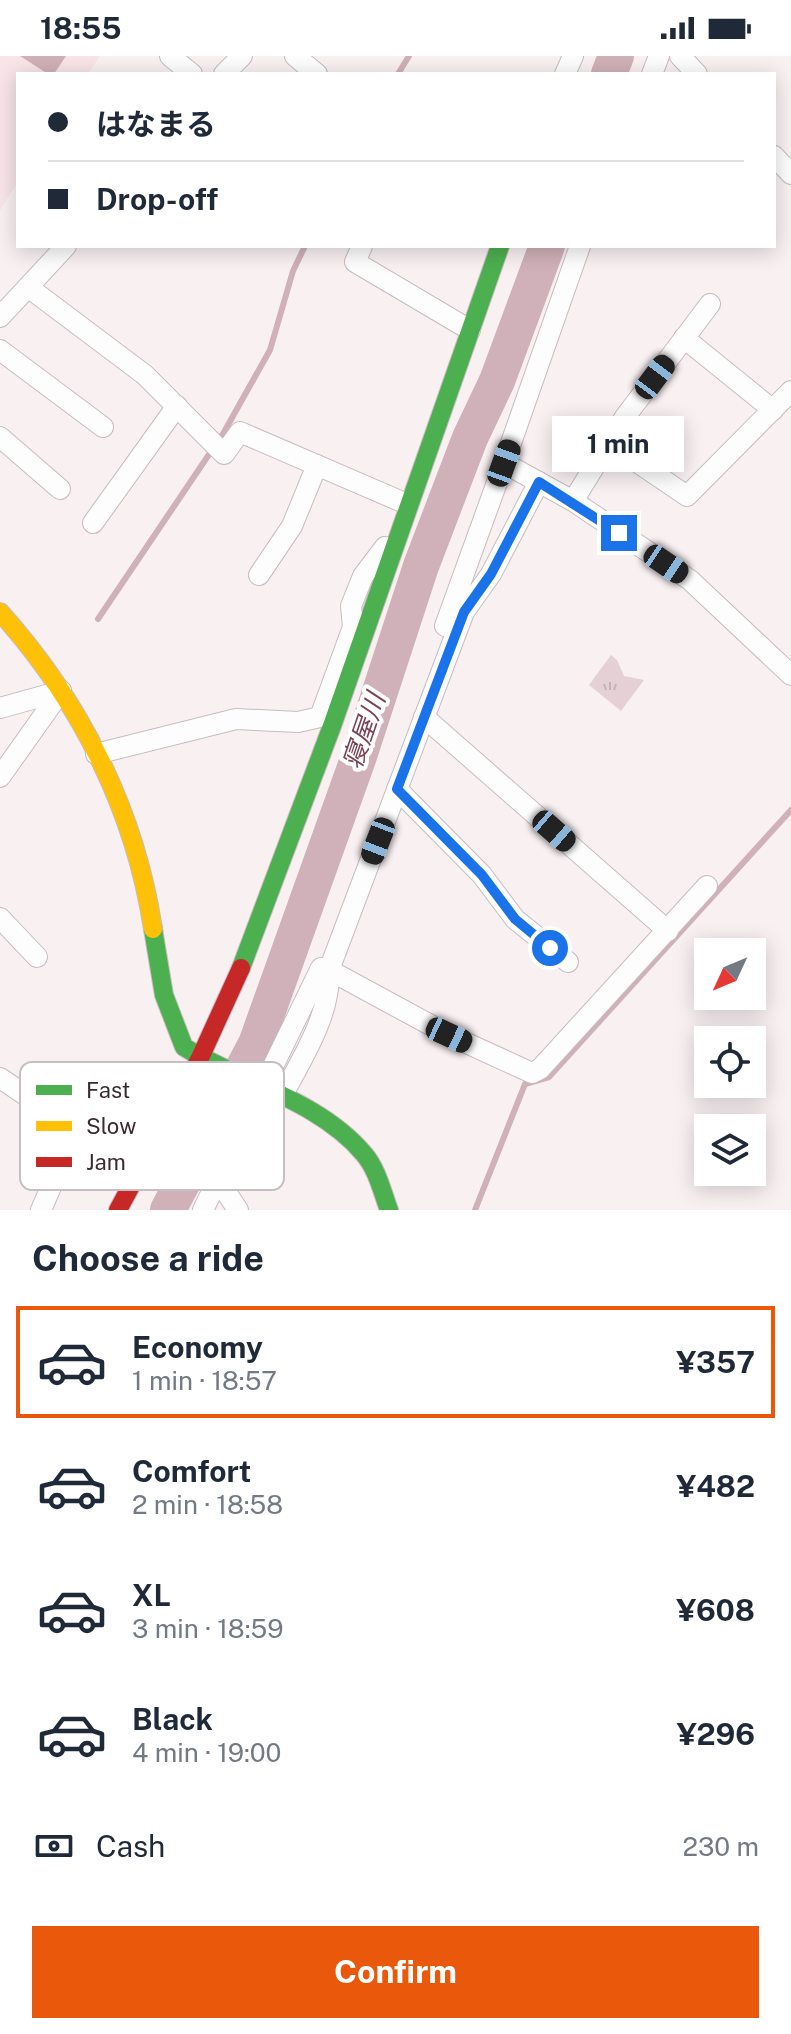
<!DOCTYPE html>
<html lang="en">
<head>
<meta charset="utf-8">
<style>
  body { margin:0; font-family:"Public Sans","Noto Sans JP",sans-serif; background:#f2f2f3; color:#1f2937; height:100vh; display:flex; flex-direction:column; font-size:30px; white-space:nowrap }
  * { box-sizing:border-box; margin:0 }
  p { font-size:26px; color:#747a83 }
  .icon { flex:none; width:44px; height:44px; fill:none; stroke:currentColor; stroke-width:2; stroke-linecap:round; stroke-linejoin:round }
  .map { position:relative; height:1154px; overflow:hidden }
  .side { display:flex; flex-direction:column; background:#fff; flex:1 }
  .side>* { flex:none }
  .top-card { position:absolute; left:16px; top:16px; width:760px; height:176px; border-radius:0px; box-shadow:0 4px 20px #0003; display:grid; align-content:center; height:176px; padding:0 32px; background:#fff }
  .needle { width:52px; rotate:226deg }
  .buttons { position:absolute; left:694px; top:882px; display:grid; gap:16px }
  .buttons a { display:grid; place-items:center; width:72px; height:72px; border-radius:0px; background:#fff; box-shadow:0 4px 20px #0003; font-size:40px }
  .end { position:absolute; width:36px; height:36px; margin:-18px; border:10px solid #1a73e8; background:#fff; box-shadow:0 0 0 4px #fff }
  .from { border-radius:50% }
  .bubble { position:absolute; height:56px; border-radius:0px; background:#fff; box-shadow:0 4px 20px #0003; font-size:26px; font-weight:700; line-height:56px; text-align:center }
  .car { position:absolute; width:24px; height:48px; margin:-24px -12px; border-radius:10px; box-shadow:0 0 6px 2px #0007; background:linear-gradient(#222 24%,#8ab4d8 0 40%,#222 0 76%,#8ab4d8 0 86%,#222 0) }
  .top-card b { display:flex; align-items:center; gap:28px; height:76px; font-size:30px }
  .top-card b+b { border-top:2px solid #e0e1e3 }
  .top-card i { width:20px; height:20px; background:#1f2937 }
  ul { padding:0; list-style:none }
  li { display:flex; align-items:center; gap:24px; height:112px; margin:0 16px 12px; padding:0 16px; border:4px solid transparent; border-radius:0px }
  li div { flex:1 }
  li b { display:block; font-size:30px }
  li em { font-style:normal; font-weight:700 }
  li.current { border-color:#ea580c }
  li>.icon { width:72px; height:72px; stroke-width:1.5 }
  h2 { padding:0 32px; font-size:36px; line-height:96px }
  .pay { display:flex; align-items:center; gap:20px; height:88px; padding:0 32px; font-size:30px }
  .pay p { margin-inline-start:auto }
  .primary-button { display:flex; gap:16px; margin-top:auto; padding:16px 32px }
  .primary-button a { flex:1; height:92px; border-radius:0px; background:#ea580c; color:#fff; font-size:32px; font-weight:700; line-height:92px; text-align:center }
  .status { display:flex; justify-content:space-between; align-items:center; height:56px; padding:0 40px; background:#fff; direction:ltr }
  .status svg { height:22px; fill:currentColor }
  .map>svg:first-child { display:block }
</style>
</head>
<body>
<div class="status"><b>18:55</b><svg viewBox="0 0 49 12"><path d="M0 12V9h3v3zM5 12V6h3v6zM10 12V3h3v9zM15 12V0h3v12zM26 1h20v11H26zM47 4h2v5h-2z"/></svg></div>
<div class="map">
<svg width="791" height="1154" viewBox="0 0 791 1154">
  <defs>
    <pattern id="park-tufts" width="24" height="20" patternUnits="userSpaceOnUse" patternTransform="scale(2)"><rect width="24" height="20" fill="#e5d0d5"/><path d="M3 7l-1-3M5 7V3M7 7l1-3M15 17l-1-3M17 17v-4M19 17l1-3" fill="none" stroke="#c5b3b7"/></pattern>
  </defs>
  <rect width="100%" height="100%" fill="#f9f0f2"/>
  <path fill="#f8e4e9" d="M 0,0 L 100,0 L 88,18 L 18,18 L 18,126 L 0,154 Z"/>
  <path fill="url(#park-tufts)" d="M 611,599 L 617,604 L 624,620 L 644,624 L 621,655 L 589,629 Z"/>
  <path fill="#d0b0b9" d="M 20,0 L 66,0 L 54,18 L 48,18 Z"/>
  <g fill="none" stroke-linecap="round" stroke-linejoin="round">
    <g stroke="#d0b0b9" stroke-width="6">
      <path d="M 398,18 L 409,0"/>
      <path d="M 219,385 L 270,294 L 293,215 L 305,190"/>
      <path d="M 98,563 L 212,394"/>
      <path d="M 475,1154 L 525,1028 L 549,1021 L 791,754"/>
    </g>
    <g stroke="#d0b0b9" stroke-width="36">
      <path d="M 609,18 L 616,0"/>
      <path d="M 168,1154 L 256,988 L 358,703 L 421,510 L 470,382 L 497,325 L 547,190"/>
    </g>
    <defs>
      <g id="street">
        <path d="M 170,0 L 192,18"/>
        <path d="M 295,0 L 317,18"/>
        <path d="M 680,0 L 697,18"/>
        <path d="M 224,18 L 242,0"/>
        <path d="M 565,18 L 573,0"/>
        <path d="M 652,18 L 659,0"/>
        <path d="M 774,100 L 791,118"/>
        <path d="M 362,190 L 355,206 L 470,274"/>
        <path d="M 580,190 L 504,407 L 573,445 L 690,524 L 791,619"/>
        <path d="M 28,231 L 145,319 L 224,398 L 240,376 L 400,445"/>
        <path d="M 0,261 L 66,190"/>
        <path d="M 684,282 L 773,354"/>
        <path d="M 0,294 L 103,371"/>
        <path d="M 0,381 L 60,433"/>
        <path d="M 609,387 L 687,440 L 791,335"/>
        <path d="M 573,445 L 625,361 L 710,248"/>
        <path d="M 93,467 L 177,350"/>
        <path d="M 259,519 L 292,470 L 317,409"/>
        <path d="M 445,570 L 504,407"/>
        <path d="M 0,652 L 61,635"/>
        <path d="M 424,661 L 668,875"/>
        <path d="M 96,698 L 236,663 L 298,666 L 320,661 L 353,571 L 351,550 L 363,520 L 385,491"/>
        <path d="M 0,721 L 61,635"/>
        <path d="M 397,733 L 482,819 L 515,863 L 568,906"/>
        <path d="M 0,862 L 37,901"/>
        <path d="M 329,914 L 449,979 L 532,1017 L 540,1013 L 707,830"/>
        <path d="M 0,1022 L 76,1073 L 41,1154"/>
        <path d="M 281,1042 C 301,1004 331,959 329,914"/>
        <path d="M 218,1124 L 238,1154"/>
        <path d="M 203,1154 L 321,912 L 329,914 L 464,556 L 491,518 L 539,426"/>
      </g>
      <g id="fast">
        <path d="M 153,873 L 164,939 L 184,991 C 241,1026 320,1045 364,1098 C 377,1113 382,1135 389,1154"/>
        <path d="M 241,912 L 332,670 L 500,190"/>
      </g>
      <path id="slow" d="M 0,556 C 80,645 135,754 153,873"/>
      <path id="jam" d="M 118,1154 L 200,1002 L 241,912"/>
    </defs>
    <use href="#street" stroke="#c7bcbf" stroke-width="22"/>
    <use href="#fast" stroke="#c7bcbf" stroke-width="20"/>
    <use href="#slow" stroke="#c7bcbf" stroke-width="20"/>
    <use href="#jam" stroke="#c7bcbf" stroke-width="20"/>
    <use href="#street" stroke="#fefdfd" stroke-width="20"/>
    <use href="#fast" stroke="#4caf50" stroke-width="18"/>
    <use href="#slow" stroke="#ffc107" stroke-width="18"/>
    <use href="#jam" stroke="#c62828" stroke-width="18"/>
  </g>
  <g fill="none" stroke-linecap="round" stroke-linejoin="round">
    <path stroke="#1a73e8" stroke-width="10" d="M 550,892 L 515,863 L 482,819 L 397,733 L 464,556 L 491,518 L 539,426 L 619,477"/>
  </g>
  <g text-anchor="middle" stroke-width="8" stroke-linejoin="round" paint-order="stroke">
    <g font-size="26" font-style="italic" fill="#7c4356" stroke="#fff">
      <text transform="translate(364 675) rotate(-71)" y="9">寝屋川</text>
    </g>
  </g>
  <rect x="20" y="1006" width="264" height="128" rx="12" fill="#fff" stroke="#c4bfc1" stroke-width="2"/>
  <rect x="36" y="1029" width="36" height="10" fill="#4caf50"/>
  <rect x="36" y="1065" width="36" height="10" fill="#ffc107"/>
  <rect x="36" y="1101" width="36" height="10" fill="#c62828"/>
  <g font-size="22" fill="#3a2b2f">
    <text x="86" y="1042">Fast</text>
    <text x="86" y="1078">Slow</text>
    <text x="86" y="1114">Jam</text>
  </g>
</svg>
<div class="buttons">
<a><svg class="needle" viewBox="-14 -14 28 28"><path d="M0-13l5 13h-10z" fill="#e53935"/><path d="M0 13l5-13h-10z" fill="#747a83"/></svg></a>
<a><svg class="icon" aria-label="locate" viewBox="0 0 24 24"><circle cx="12" cy="12" r="6"/><path d="M12 2v4M12 18v4M2 12h4M18 12h4"/></svg></a>
<a><svg class="icon" aria-label="layers" viewBox="0 0 24 24"><path d="M12 4l9 5-9 5-9-5zM3 14l9 5 9-5"/></svg></a>
</div>
<i class="end from" style="left:550px;top:892px"></i>
<i class="end" style="left:619px;top:477px"></i>
<div class="bubble" style="left:552px;top:360px;width:132px">1 min</div>
<i class="car" style="left:655px;top:321px;rotate:37deg"></i>
<i class="car" style="left:504px;top:407px;rotate:20deg"></i>
<i class="car" style="left:666px;top:508px;rotate:124deg"></i>
<i class="car" style="left:554px;top:775px;rotate:131deg"></i>
<i class="car" style="left:378px;top:785px;rotate:201deg"></i>
<i class="car" style="left:449px;top:979px;rotate:115deg"></i>
<div class="top-card">
<b><i class="from"></i>はなまる</b>
<b><i></i>Drop-off</b>
</div>
</div>
<section class="side">
<h2>Choose a ride</h2>
<ul>
<li class="current"><svg class="icon" aria-label="car" viewBox="0 0 24 24"><path d="M5 17H2v-5l4-1 3-4h7l3 4 3 1v5h-3M9 17h6M6 11h13"/><circle cx="7" cy="17" r="2"/><circle cx="17" cy="17" r="2"/></svg><div><b>Economy</b><p>1 min · 18:57</p></div><em>¥357</em></li>
<li><svg class="icon" aria-label="car" viewBox="0 0 24 24"><path d="M5 17H2v-5l4-1 3-4h7l3 4 3 1v5h-3M9 17h6M6 11h13"/><circle cx="7" cy="17" r="2"/><circle cx="17" cy="17" r="2"/></svg><div><b>Comfort</b><p>2 min · 18:58</p></div><em>¥482</em></li>
<li><svg class="icon" aria-label="car" viewBox="0 0 24 24"><path d="M5 17H2v-5l4-1 3-4h7l3 4 3 1v5h-3M9 17h6M6 11h13"/><circle cx="7" cy="17" r="2"/><circle cx="17" cy="17" r="2"/></svg><div><b>XL</b><p>3 min · 18:59</p></div><em>¥608</em></li>
<li><svg class="icon" aria-label="car" viewBox="0 0 24 24"><path d="M5 17H2v-5l4-1 3-4h7l3 4 3 1v5h-3M9 17h6M6 11h13"/><circle cx="7" cy="17" r="2"/><circle cx="17" cy="17" r="2"/></svg><div><b>Black</b><p>4 min · 19:00</p></div><em>¥296</em></li>
</ul>
<div class="pay"><svg class="icon" aria-label="cash" viewBox="0 0 24 24"><path d="M3 7h18v10H3z"/><circle cx="12" cy="12" r="2"/></svg>Cash<p>230 m</p></div>
<div class="primary-button"><a>Confirm</a></div>
</section>
</body>
</html>
